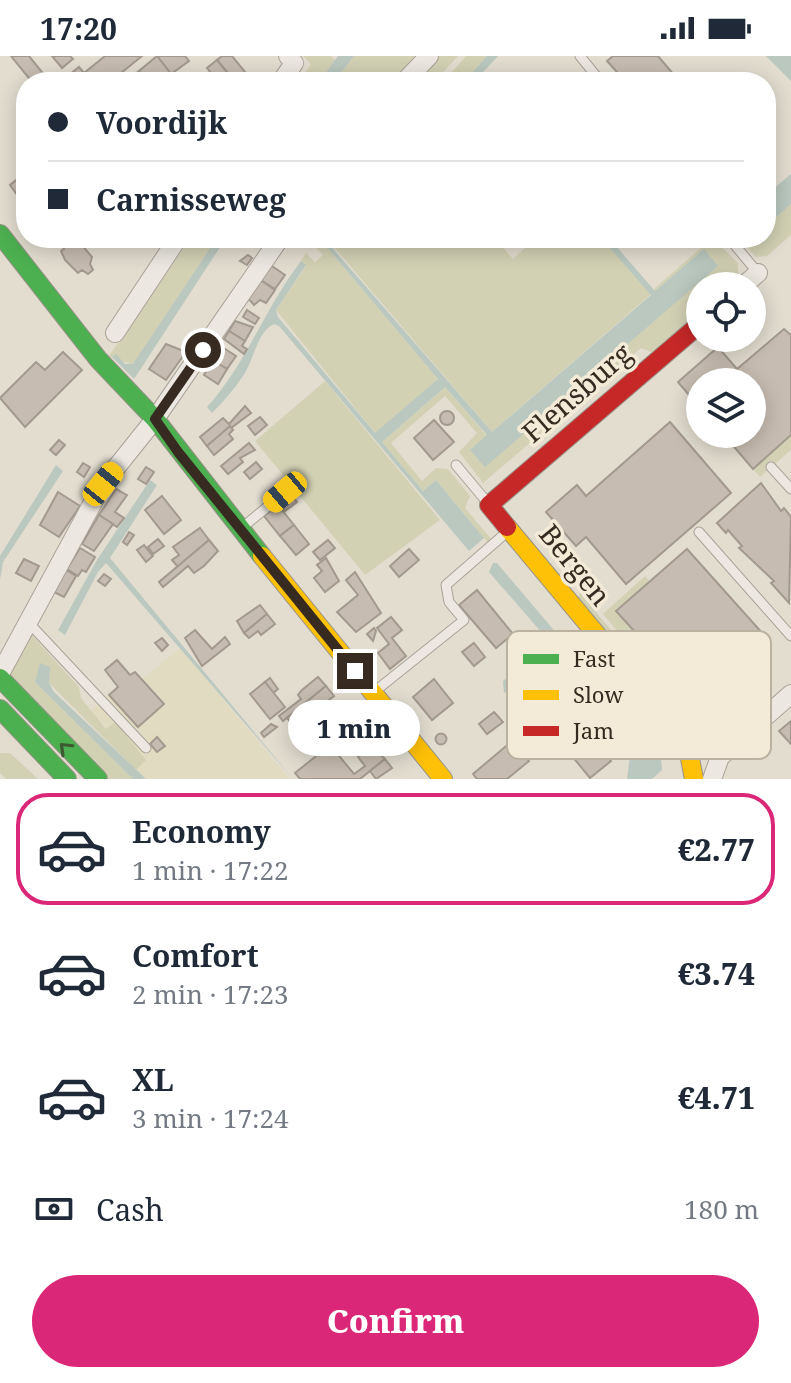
<!DOCTYPE html>
<html lang="en">
<head>
<meta charset="utf-8">
<style>
  body { margin:0; font-family:"Noto Serif",serif; background:#f2f2f3; color:#1f2937; height:100vh; display:flex; flex-direction:column; font-size:30px; white-space:nowrap }
  * { box-sizing:border-box; margin:0 }
  p { font-size:26px; color:#747a83 }
  .icon { flex:none; width:44px; height:44px; fill:none; stroke:currentColor; stroke-width:2; stroke-linecap:round; stroke-linejoin:round }
  .map { position:relative; height:723px; overflow:hidden }
  .sheet { display:flex; flex-direction:column; background:#fff; flex:1 }
  .sheet>* { flex:none }
  .hud { position:absolute; left:16px; top:16px; width:760px; height:176px; border-radius:32px; box-shadow:0 4px 20px #0003; display:grid; align-content:center; height:176px; padding:0 32px; background:#fff }
  .tools { position:absolute; left:686px; top:216px; display:grid; gap:16px }
  .tools a { display:grid; place-items:center; width:80px; height:80px; border-radius:50%; background:#fff; box-shadow:0 4px 20px #0003; font-size:40px }
  .end { position:absolute; width:36px; height:36px; margin:-18px; border:10px solid #372b21; background:#fff; box-shadow:0 0 0 4px #fff }
  .from { border-radius:50% }
  .bubble { position:absolute; height:56px; border-radius:28px; background:#fff; box-shadow:0 4px 20px #0003; font-size:26px; font-weight:800; line-height:56px; text-align:center }
  .car { position:absolute; width:24px; height:48px; margin:-24px -12px; border-radius:10px; box-shadow:0 0 6px 2px #0007; background:linear-gradient(#f5c518 24%,#345 0 40%,#f5c518 0 76%,#345 0 86%,#f5c518 0) }
  .hud b { display:flex; align-items:center; gap:28px; height:76px; font-size:30px }
  .hud b+b { border-top:2px solid #e0e1e3 }
  .hud i { width:20px; height:20px; background:#1f2937 }
  ul { padding:14px 0 0; list-style:none }
  li { display:flex; align-items:center; gap:24px; height:112px; margin:0 16px 12px; padding:0 16px; border:4px solid transparent; border-radius:32px }
  li div { flex:1 }
  li b { display:block; font-size:30px }
  li em { font-style:normal; font-weight:800 }
  li.on { border-color:#db2777 }
  li>.icon { width:72px; height:72px; stroke-width:1.5 }
  .pay { display:flex; align-items:center; gap:20px; height:88px; padding:0 32px; font-size:30px }
  .pay p { margin-inline-start:auto }
  .button { display:flex; gap:16px; margin-top:auto; padding:16px 32px }
  .button a { flex:1; height:92px; border-radius:48px; background:#db2777; color:#fff; font-size:32px; font-weight:800; line-height:92px; text-align:center }
  .status { display:flex; justify-content:space-between; align-items:center; height:56px; padding:0 40px; background:#fff; direction:ltr }
  .status svg { height:22px; fill:currentColor }
  .map>svg:first-child { display:block }
</style>
</head>
<body>
<div class="status"><b>17:20</b><svg viewBox="0 0 49 12"><path d="M0 12V9h3v3zM5 12V6h3v6zM10 12V3h3v9zM15 12V0h3v12zM26 1h20v11H26zM47 4h2v5h-2z"/></svg></div>
<div class="map">
<svg width="791" height="723" viewBox="0 0 791 723">
  <rect width="100%" height="100%" fill="#e3ddd0"/>
  <path fill="#e1dbc2" d="M 180,592 L 290,723 L 146,723 L 136,714 L 145,704 L 115,666 L 107,673 L 91,654 L 135,616 L 142,623 Z"/>
  <g fill="#d2d1b4">
    <path d="M 303,0 L 331,0 L 335,4 L 319,26 L 299,26 L 311,8 Z"/>
    <path d="M 354,0 L 418,0 L 393,26 L 334,26 Z"/>
    <path d="M 438,0 L 458,0 L 434,26 L 413,26 Z"/>
    <path d="M 466,0 L 487,0 L 464,26 L 443,26 Z"/>
    <path d="M 791,148 L 791,179 L 767,200 L 756,201 L 739,182 L 766,182 L 766,170 Z"/>
    <path d="M 191,182 L 217,182 L 133,309 L 109,300 Z"/>
    <path d="M 307,182 L 319,182 L 438,323 L 376,378 L 276,254 L 306,210 L 301,205 L 306,197 L 315,206 L 323,199 Z"/>
    <path d="M 495,182 L 513,203 L 536,182 L 601,182 L 651,238 L 492,376 L 327,183 Z"/>
    <path d="M 712,182 L 738,207 L 738,224 L 731,230 L 700,230 L 700,257 L 654,297 L 641,292 L 483,427 L 459,396 L 477,377 L 445,340 L 391,387 L 422,425 L 436,412 L 448,413 L 470,440 L 465,452 L 492,484 L 488,487 L 436,424 L 423,435 L 382,386 L 445,331 L 487,380 L 470,394 L 718,210 L 703,194 L 655,235 L 654,233 Z"/>
    <path d="M 325,325 L 440,464 L 365,519 L 255,385 Z"/>
    <path d="M 791,379 L 791,394 L 760,421 L 753,413 Z"/>
    <path d="M 645,520 L 650,526 L 617,556 L 714,663 L 701,675 L 603,558 Z"/>
    <path d="M 580,537 L 711,693 L 711,698 L 701,698 L 578,541 Z"/>
    <path d="M 30,577 L 79,631 L 81,642 L 106,673 L 115,666 L 146,704 L 136,714 L 49,627 L 35,626 L 133,723 L 105,723 L 6,623 Z"/>
    <path d="M 0,697 L 10,697 L 38,723 L 6,723 L 0,717 Z"/>
  </g>
  <g fill="#bac8bf">
    <path d="M 338,0 L 354,0 L 334,26 L 319,26 Z"/>
    <path d="M 487,0 L 498,0 L 474,26 L 464,26 Z"/>
    <path d="M 766,0 L 791,0 L 791,25 Z"/>
    <path d="M 791,118 L 791,148 L 766,170 L 766,139 Z"/>
    <path d="M 217,182 L 226,182 L 134,323 L 112,301 L 116,298 L 125,308 L 133,308 Z"/>
    <path d="M 319,182 L 328,182 L 329,188 L 492,376 L 651,239 L 601,182 L 609,182 L 655,235 L 704,193 L 718,210 L 485,411 L 470,394 L 487,379 L 445,331 L 382,386 L 423,435 L 436,424 L 478,475 L 484,482 L 469,495 L 279,270 L 274,268 C 258,275 254,302 245,317 C 236,331 224,345 212,357 L 207,351 C 246,308 265,252 301,205 L 306,209 L 276,254 L 278,261 L 375,377 L 438,323 Z"/>
    <path d="M 56,409 L 63,415 L 3,506 L 0,524 L 0,500 Z"/>
    <path d="M 150,424 L 157,429 L 110,502 L 293,723 L 106,507 L 98,516 L 65,579 L 58,574 L 97,504 Z"/>
    <path d="M 493,507 L 497,507 L 590,617 L 582,624 L 562,604 L 554,601 L 504,637 L 503,625 L 549,585 L 489,516 Z"/>
    <path d="M 40,607 L 50,611 L 49,627 L 54,636 L 146,723 L 133,723 L 35,626 Z"/>
    <path d="M 611,649 L 616,649 L 661,703 L 662,714 L 652,723 L 627,723 L 632,684 L 608,658 Z"/>
  </g>
  <g fill="#c7bcb1" stroke="#a3998f" stroke-width="2">
    <path d="M 11,0 L 29,0 L 50,26 L 32,26 Z"/>
    <path d="M 52,0 L 70,0 L 73,3 L 62,12 Z"/>
    <path d="M 105,0 L 142,0 L 110,26 L 73,26 L 68,20 L 79,11 L 84,17 Z"/>
    <path d="M 157,0 L 185,0 L 189,5 L 171,18 Z"/>
    <path d="M 157,0 L 171,18 L 162,26 L 148,26 L 139,15 Z"/>
    <path d="M 222,0 L 232,0 L 246,17 L 235,26 L 217,4 Z"/>
    <path d="M 613,0 L 658,0 L 680,26 L 626,26 L 607,5 Z"/>
    <path d="M 217,4 L 235,26 L 218,26 L 207,12 Z"/>
    <path d="M 139,15 L 148,26 L 124,26 Z"/>
    <path d="M 26,116 L 26,134 L 18,140 L 10,129 Z"/>
    <path d="M 51,182 L 76,182 L 92,201 L 90,208 L 93,214 L 88,218 L 82,214 L 78,217 L 65,204 L 61,195 L 64,193 L 57,184 Z"/>
    <path d="M 248,199 L 252,202 L 247,209 L 240,205 Z"/>
    <path d="M 269,208 L 285,219 L 275,233 L 259,223 Z"/>
    <path d="M 259,223 L 275,234 L 266,247 L 260,244 L 254,249 L 247,241 Z"/>
    <path d="M 247,254 L 259,262 L 255,268 L 243,261 Z"/>
    <path d="M 235,265 L 253,271 L 245,285 L 229,275 Z"/>
    <path d="M 784,273 L 791,279 L 791,379 L 753,413 L 723,378 L 752,378 L 752,326 L 700,326 L 700,352 L 678,326 L 718,291 L 737,313 Z"/>
    <path d="M 229,275 L 245,285 L 242,290 L 247,293 L 244,298 L 224,283 Z"/>
    <path d="M 166,288 L 186,296 L 166,324 L 149,313 Z"/>
    <path d="M 222,291 L 236,300 L 227,313 L 212,304 Z"/>
    <path d="M 63,296 L 82,314 L 25,371 L 0,342 L 36,306 L 45,314 Z"/>
    <path d="M 212,304 L 227,313 L 218,328 L 204,319 Z"/>
    <path d="M 245,350 L 251,357 L 207,390 L 200,381 L 223,362 L 229,368 Z"/>
    <circle cx="447" cy="362" r="7"/>
    <path d="M 260,361 L 267,369 L 255,379 L 248,370 Z"/>
    <path d="M 434,364 L 454,386 L 433,404 L 414,382 Z"/>
    <path d="M 670,366 L 731,437 L 626,528 L 586,481 L 576,490 L 546,456 L 577,429 L 586,440 Z"/>
    <path d="M 230,370 L 233,374 L 229,378 L 233,383 L 214,399 L 207,390 Z"/>
    <path d="M 59,384 L 65,389 L 56,399 L 50,394 Z"/>
    <path d="M 249,387 L 255,394 L 240,402 L 243,406 L 228,418 L 221,410 Z"/>
    <path d="M 256,406 L 262,413 L 250,423 L 244,416 Z"/>
    <path d="M 83,407 L 90,411 L 84,421 L 77,416 Z"/>
    <path d="M 146,411 L 154,416 L 146,428 L 138,423 Z"/>
    <path d="M 761,427 L 781,455 L 784,452 L 791,461 L 789,547 L 771,527 L 774,525 L 739,492 L 742,490 L 728,474 L 726,477 L 717,467 Z"/>
    <path d="M 116,433 L 127,439 L 115,456 L 124,462 L 117,471 L 99,459 Z"/>
    <path d="M 58,436 L 80,450 L 59,481 L 40,469 Z"/>
    <path d="M 162,440 L 181,464 L 164,478 L 145,454 Z"/>
    <path d="M 292,440 L 297,446 L 285,455 L 281,449 Z"/>
    <path d="M 278,449 L 294,469 L 280,480 L 264,460 Z"/>
    <path d="M 99,459 L 113,468 L 94,495 L 82,488 Z"/>
    <path d="M 294,469 L 309,488 L 296,499 L 280,480 Z"/>
    <path d="M 200,472 L 209,484 L 178,511 L 172,504 L 179,499 L 173,491 Z"/>
    <path d="M 129,476 L 134,479 L 127,489 L 123,486 Z"/>
    <path d="M 158,483 L 164,490 L 153,498 L 148,491 Z"/>
    <path d="M 209,484 L 218,495 L 204,510 L 194,517 L 188,510 L 163,531 L 159,526 Z"/>
    <path d="M 328,484 L 335,492 L 320,504 L 313,496 Z"/>
    <path d="M 144,489 L 153,500 L 146,506 L 137,494 Z"/>
    <path d="M 80,492 L 95,501 L 86,516 L 82,514 L 78,520 L 67,513 Z"/>
    <path d="M 409,493 L 419,504 L 399,521 L 390,510 Z"/>
    <path d="M 687,493 L 764,579 L 710,627 L 729,649 L 714,663 L 616,555 Z"/>
    <path d="M 326,502 L 339,525 L 325,536 L 314,522 L 322,515 L 317,509 Z"/>
    <path d="M 24,503 L 39,510 L 31,525 L 16,517 Z"/>
    <path d="M 66,514 L 76,520 L 64,541 L 54,536 Z"/>
    <path d="M 355,516 L 381,557 L 356,576 L 337,556 L 358,539 L 346,524 Z"/>
    <path d="M 104,518 L 111,523 L 105,530 L 98,525 Z"/>
    <path d="M 477,534 L 513,578 L 496,592 L 459,549 Z"/>
    <path d="M 260,549 L 267,558 L 244,577 L 237,565 Z"/>
    <path d="M 267,558 L 275,568 L 261,579 L 258,575 L 249,582 L 244,577 Z"/>
    <path d="M 391,561 L 402,574 L 392,582 L 406,600 L 390,613 L 378,597 L 389,588 L 377,572 Z"/>
    <path d="M 374,572 L 376,575 L 373,585 L 367,578 Z"/>
    <path d="M 195,574 L 212,593 L 225,581 L 230,588 L 202,610 L 185,582 Z"/>
    <path d="M 162,582 L 168,589 L 162,595 L 155,587 Z"/>
    <path d="M 474,587 L 485,601 L 474,610 L 462,596 Z"/>
    <path d="M 117,604 L 130,619 L 135,616 L 164,648 L 138,671 L 109,639 L 118,631 L 105,614 Z"/>
    <path d="M 318,621 L 326,630 L 283,665 L 279,660 L 301,643 L 298,639 L 302,634 Z"/>
    <path d="M 270,622 L 278,633 L 273,637 L 265,626 Z"/>
    <path d="M 434,623 L 453,647 L 432,664 L 413,641 Z"/>
    <path d="M 265,626 L 285,651 L 270,663 L 250,638 Z"/>
    <path d="M 326,630 L 334,640 L 317,653 L 313,648 L 292,668 L 287,662 Z"/>
    <path d="M 494,656 L 503,666 L 487,678 L 479,668 Z"/>
    <path d="M 791,665 L 791,688 L 779,675 Z"/>
    <path d="M 271,668 L 277,671 L 264,681 L 261,677 Z"/>
    <path d="M 324,675 L 331,683 L 315,697 L 308,688 Z"/>
    <path d="M 588,677 L 611,705 L 590,722 L 567,694 Z"/>
    <circle cx="441" cy="683" r="5.5"/>
    <path d="M 157,681 L 165,690 L 157,696 L 150,688 Z"/>
    <path d="M 512,685 L 529,705 L 507,723 L 477,723 L 473,718 Z"/>
    <path d="M 330,689 L 354,718 L 365,710 L 358,701 L 371,690 L 385,703 L 360,723 L 300,723 L 295,717 Z"/>
    <path d="M 385,703 L 392,712 L 376,723 L 370,715 Z"/>
  </g>
  <g fill="none" stroke-linecap="round" stroke-linejoin="round">
    <defs>
      <g id="lane">
        <path d="M 580,0 L 601,26"/>
        <path d="M 729,182 L 758,217"/>
        <path d="M 456,409 L 487,446"/>
        <path d="M 771,411 L 791,433"/>
        <path d="M 243,471 L 285,436"/>
        <path d="M 699,476 L 791,580"/>
        <path d="M 28,566 L 146,692"/>
        <path d="M 730,620 L 766,660"/>
        <path d="M 609,627 L 625,614"/>
        <path d="M 374,636 L 464,564 L 449,546 L 446,529 L 507,476"/>
        <path d="M 707,676 L 748,640"/>
      </g>
      <g id="street">
        <path d="M 281,26 L 294,7 L 288,0"/>
        <path d="M 404,26 L 429,0"/>
        <path d="M 743,230 L 758,217"/>
        <path d="M 115,277 L 178,182"/>
        <path d="M 0,618 L 103,428 L 155,363 L 280,182"/>
        <path d="M 712,723 L 720,701 L 791,638"/>
      </g>
      <g id="fast">
        <path d="M 0,178 L 98,303 L 155,363 L 262,500"/>
        <path d="M 0,622 L 98,723"/>
        <path d="M 0,653 L 67,723"/>
      </g>
      <g id="slow">
        <path d="M 507,471 L 687,687 L 694,723"/>
        <path d="M 262,500 L 443,723"/>
      </g>
      <path id="jam" d="M 507,471 L 489,449 L 700,268"/>
    </defs>
    <use href="#lane" stroke="#a9a298" stroke-width="11"/>
    <use href="#street" stroke="#a9a298" stroke-width="20"/>
    <use href="#fast" stroke="#989288" stroke-width="20"/>
    <use href="#slow" stroke="#989288" stroke-width="20"/>
    <use href="#jam" stroke="#989288" stroke-width="20"/>
    <use href="#lane" stroke="#ece8e1" stroke-width="9"/>
    <use href="#street" stroke="#ece8e1" stroke-width="18"/>
    <use href="#fast" stroke="#4caf50" stroke-width="18"/>
    <use href="#slow" stroke="#ffc107" stroke-width="18"/>
    <use href="#jam" stroke="#c62828" stroke-width="18"/>
  </g>
  <defs><path id="oneway-chevron" d="M-2-3.5L2.5 0L-2 3.5" fill="none" stroke-width="1.6" stroke-linecap="round" stroke-linejoin="round" transform="scale(2)"/></defs>
  <use stroke="#3e5931" href="#oneway-chevron" transform="translate(65 692) rotate(-136)"/>
  <g fill="none" stroke-linecap="round" stroke-linejoin="round">
    <path stroke="#372b21" stroke-width="10" d="M 203,294 L 155,363 L 178,396 L 355,615"/>
  </g>
  <g text-anchor="middle" stroke-width="7" stroke-linejoin="round" paint-order="stroke">
    <g font-size="28" fill="#372b21" stroke="#f3ead7">
      <text transform="translate(577 337) rotate(-41)" y="10">Flensburg</text>
      <text transform="translate(575 509) rotate(51)" y="10">Bergen</text>
    </g>
  </g>
  <rect x="507" y="575" width="264" height="128" rx="12" fill="#f3ead7" stroke="#bbb1a0" stroke-width="2"/>
  <rect x="523" y="598" width="36" height="10" fill="#4caf50"/>
  <rect x="523" y="634" width="36" height="10" fill="#ffc107"/>
  <rect x="523" y="670" width="36" height="10" fill="#c62828"/>
  <g font-size="22" fill="#372b21">
    <text x="573" y="611">Fast</text>
    <text x="573" y="647">Slow</text>
    <text x="573" y="683">Jam</text>
  </g>
</svg>
<div class="tools">
<a><svg class="icon" aria-label="locate" viewBox="0 0 24 24"><circle cx="12" cy="12" r="6"/><path d="M12 2v4M12 18v4M2 12h4M18 12h4"/></svg></a>
<a><svg class="icon" aria-label="layers" viewBox="0 0 24 24"><path d="M12 4l9 5-9 5-9-5zM3 14l9 5 9-5"/></svg></a>
</div>
<i class="end from" style="left:203px;top:294px"></i>
<i class="end" style="left:355px;top:615px"></i>
<div class="bubble" style="left:288px;top:644px;width:132px">1 min</div>
<i class="car" style="left:103px;top:428px;rotate:39deg"></i>
<i class="car" style="left:285px;top:436px;rotate:230deg"></i>
<div class="hud">
<b><i class="from"></i>Voordijk</b>
<b><i></i>Carnisseweg</b>
</div>
</div>
<section class="sheet">
<ul>
<li class="on"><svg class="icon" aria-label="car" viewBox="0 0 24 24"><path d="M5 17H2v-5l4-1 3-4h7l3 4 3 1v5h-3M9 17h6M6 11h13"/><circle cx="7" cy="17" r="2"/><circle cx="17" cy="17" r="2"/></svg><div><b>Economy</b><p>1 min · 17:22</p></div><em>€2.77</em></li>
<li><svg class="icon" aria-label="car" viewBox="0 0 24 24"><path d="M5 17H2v-5l4-1 3-4h7l3 4 3 1v5h-3M9 17h6M6 11h13"/><circle cx="7" cy="17" r="2"/><circle cx="17" cy="17" r="2"/></svg><div><b>Comfort</b><p>2 min · 17:23</p></div><em>€3.74</em></li>
<li><svg class="icon" aria-label="car" viewBox="0 0 24 24"><path d="M5 17H2v-5l4-1 3-4h7l3 4 3 1v5h-3M9 17h6M6 11h13"/><circle cx="7" cy="17" r="2"/><circle cx="17" cy="17" r="2"/></svg><div><b>XL</b><p>3 min · 17:24</p></div><em>€4.71</em></li>
</ul>
<div class="pay"><svg class="icon" aria-label="cash" viewBox="0 0 24 24"><path d="M3 7h18v10H3z"/><circle cx="12" cy="12" r="2"/></svg>Cash<p>180 m</p></div>
<div class="button"><a>Confirm</a></div>
</section>
</body>
</html>
